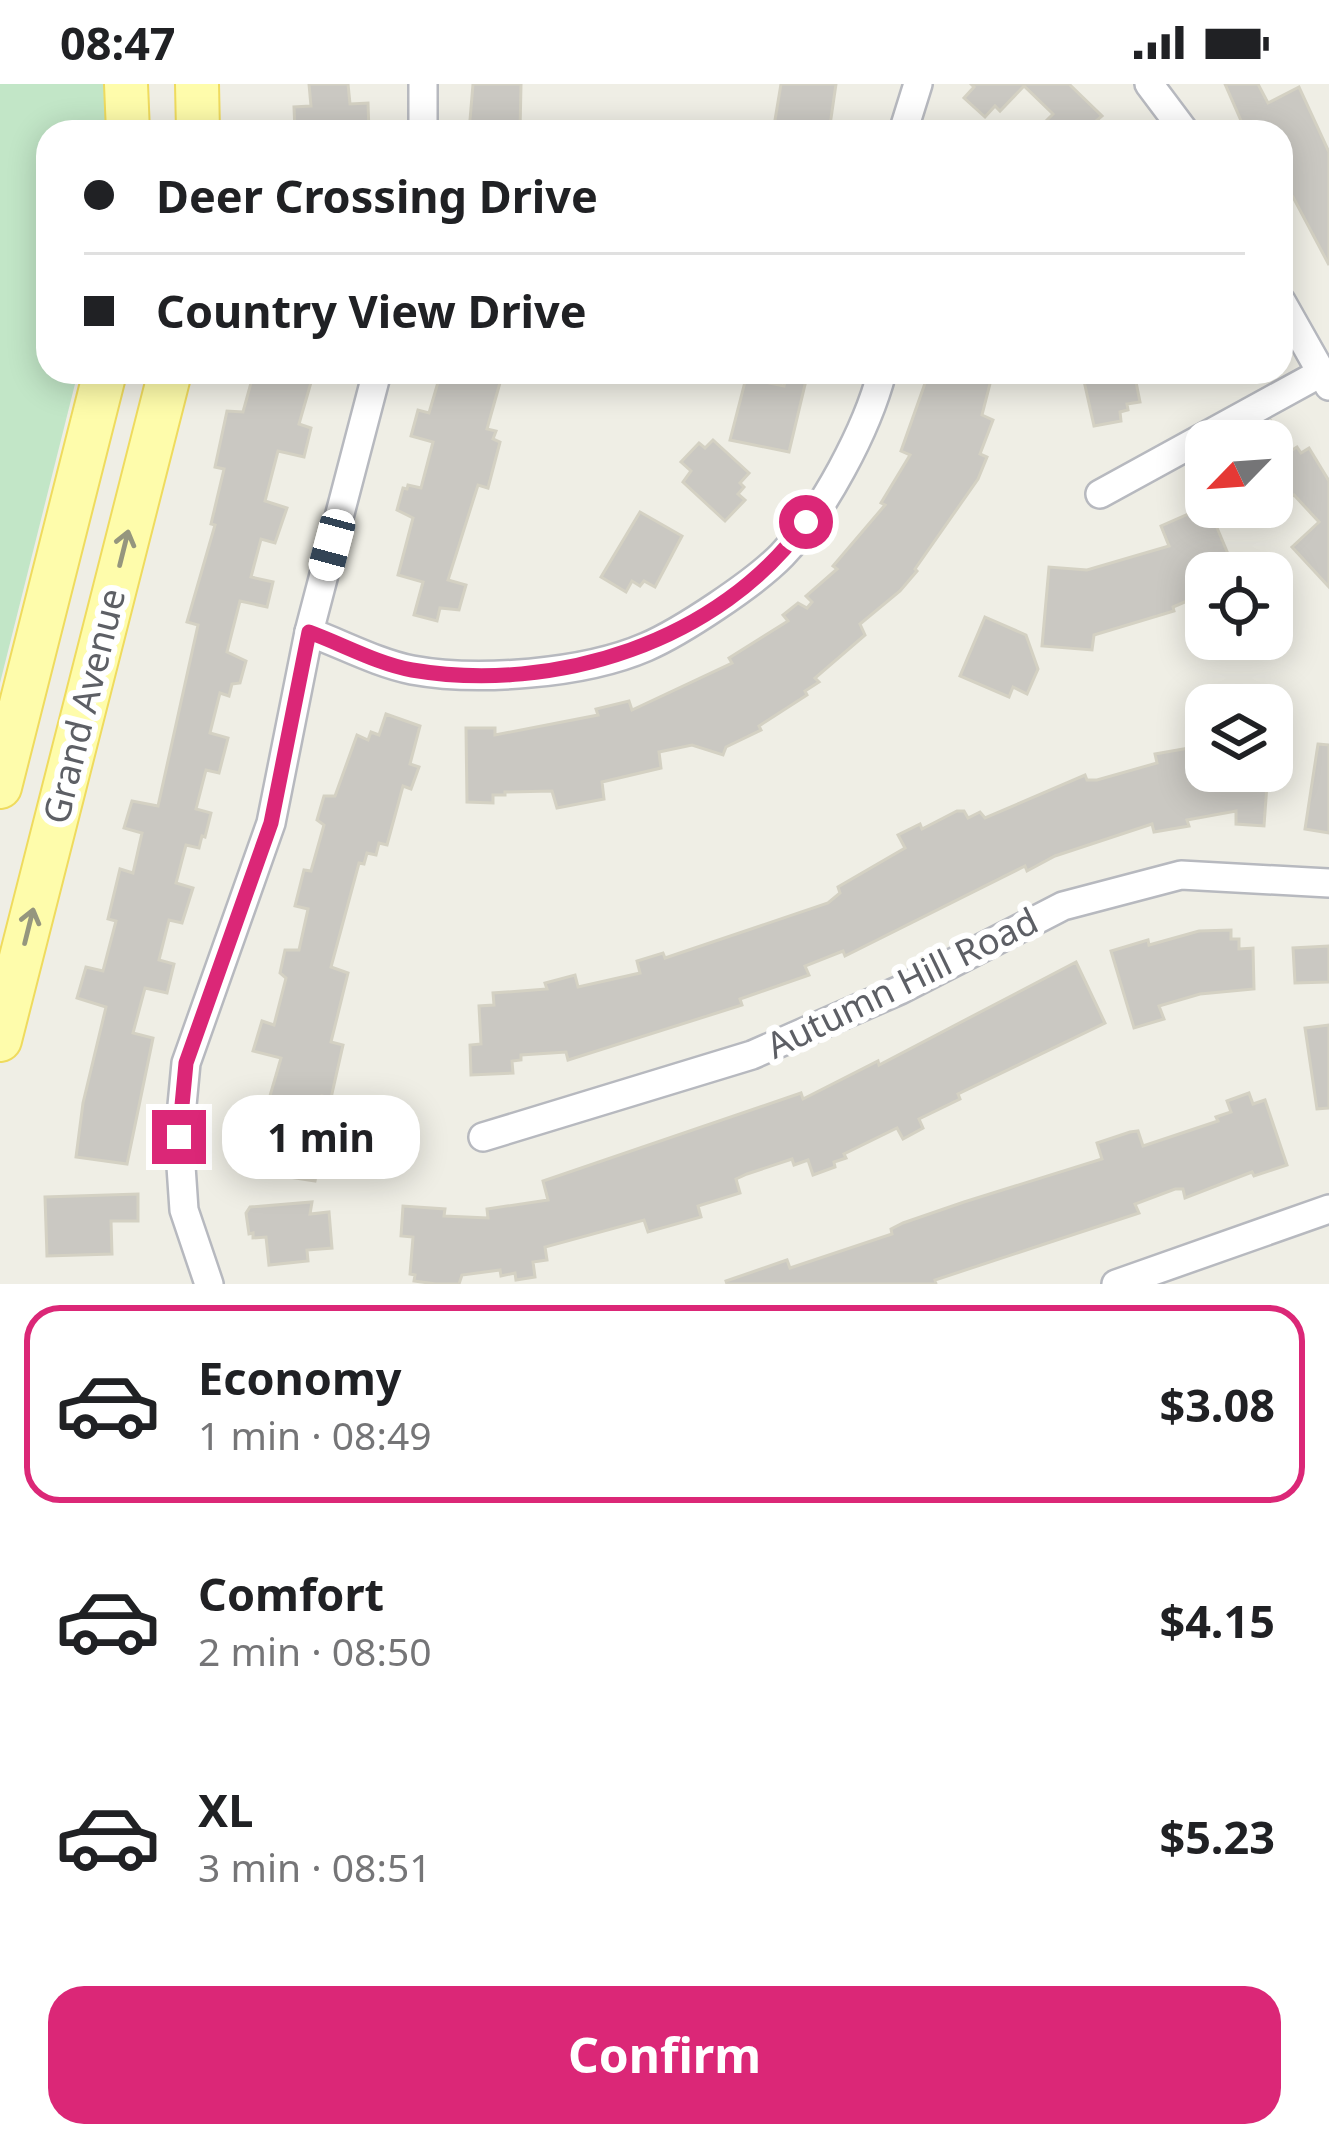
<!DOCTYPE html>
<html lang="en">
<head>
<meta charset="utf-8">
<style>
  body { margin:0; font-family:"Noto Sans",sans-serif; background:#f6f6f6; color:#202124; height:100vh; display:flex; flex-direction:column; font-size:45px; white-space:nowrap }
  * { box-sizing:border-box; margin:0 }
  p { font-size:39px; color:#757577 }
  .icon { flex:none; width:66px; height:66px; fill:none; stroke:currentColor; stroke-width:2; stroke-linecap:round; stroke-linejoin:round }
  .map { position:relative; height:1200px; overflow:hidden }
  .drawer { display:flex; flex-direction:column; background:#fff; flex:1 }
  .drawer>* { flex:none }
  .top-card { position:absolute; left:36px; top:36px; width:1257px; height:264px; border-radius:36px; box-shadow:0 6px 30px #0003; display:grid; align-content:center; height:264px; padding:0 48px; background:#fff }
  .needle { width:78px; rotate:245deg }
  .buttons { position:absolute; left:1185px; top:336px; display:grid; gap:24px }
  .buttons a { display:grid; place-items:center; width:108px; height:108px; border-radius:24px; background:#fff; box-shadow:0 6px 30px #0003; font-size:60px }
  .end { position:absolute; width:54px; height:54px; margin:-27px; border:15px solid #db2777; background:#fff; box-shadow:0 0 0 6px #fff }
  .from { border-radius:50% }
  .bubble { position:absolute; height:84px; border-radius:36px; background:#fff; box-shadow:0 6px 30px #0003; font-size:39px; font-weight:700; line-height:84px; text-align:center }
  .car { position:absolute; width:36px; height:72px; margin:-36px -18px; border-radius:15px; box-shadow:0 0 9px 3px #0007; background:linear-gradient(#fff 24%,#345 0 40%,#fff 0 76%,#345 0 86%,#fff 0) }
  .top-card b { display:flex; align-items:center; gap:42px; height:114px; font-size:45px }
  .top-card b+b { border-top:3px solid #e0e0e0 }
  .top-card i { width:30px; height:30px; background:#202124 }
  ul { padding:21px 0 0; list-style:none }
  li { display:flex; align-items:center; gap:36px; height:198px; margin:0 24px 18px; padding:0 24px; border:6px solid transparent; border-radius:36px }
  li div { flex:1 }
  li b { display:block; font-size:45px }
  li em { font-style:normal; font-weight:700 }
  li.current { border-color:#db2777 }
  li>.icon { width:108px; height:108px; stroke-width:1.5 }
  .cta { display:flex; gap:24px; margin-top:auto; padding:24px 48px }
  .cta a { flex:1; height:138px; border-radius:36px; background:#db2777; color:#fff; font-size:48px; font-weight:700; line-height:138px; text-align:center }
  .status { display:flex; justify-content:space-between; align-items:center; height:84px; padding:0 60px; background:#fff; direction:ltr }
  .status svg { height:33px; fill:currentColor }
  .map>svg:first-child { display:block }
</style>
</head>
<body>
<div class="status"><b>08:47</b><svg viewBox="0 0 49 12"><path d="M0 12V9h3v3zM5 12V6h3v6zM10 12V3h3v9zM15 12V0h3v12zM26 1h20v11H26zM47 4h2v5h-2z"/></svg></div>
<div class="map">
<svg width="1329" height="1200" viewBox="0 0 1329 1200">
  <rect width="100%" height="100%" fill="#efeee5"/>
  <path fill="#c2e6c7" d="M 0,0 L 114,0 L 109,48 L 48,48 L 48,288 L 78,288 L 0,599 Z"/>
  <g fill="#cac8c2" stroke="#d4d1c3" stroke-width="3">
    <path d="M 309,0 L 348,0 L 350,20 L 368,19 L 369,48 L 295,48 L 294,23 L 311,22 Z"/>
    <path d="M 473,0 L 521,0 L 520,48 L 469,48 Z"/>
    <path d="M 781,0 L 836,0 L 829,48 L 773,48 Z"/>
    <path d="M 971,0 L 1069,0 L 1102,32 L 1096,37 L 1108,48 L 1035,48 L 1053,30 L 1024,2 L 1000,27 L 995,22 L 985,33 L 964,14 L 974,3 Z"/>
    <path d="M 1225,0 L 1258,0 L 1268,19 L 1299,3 L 1329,68 L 1329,181 L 1293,113 L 1281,119 L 1281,48 L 1246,48 Z"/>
    <path d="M 254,288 L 314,288 L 299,340 L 311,344 L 304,373 L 278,367 L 265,417 L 287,424 L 275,459 L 261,455 L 251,493 L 273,498 L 267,523 L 240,517 L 227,568 L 246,577 L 240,599 L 232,600 L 229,612 L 220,609 L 210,649 L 228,654 L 219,689 L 206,686 L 196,725 L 211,729 L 205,753 L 202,752 L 199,764 L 186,761 L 176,799 L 193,804 L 182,839 L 169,836 L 159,876 L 174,880 L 167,909 L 145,904 L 133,949 L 153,954 L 127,1080 L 76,1073 L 83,1019 L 106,923 L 77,914 L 86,883 L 103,887 L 116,837 L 108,835 L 120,785 L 133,789 L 142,749 L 124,744 L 132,717 L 158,722 L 198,541 L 187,538 L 215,441 L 211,440 L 224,385 L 215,383 L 227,327 L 243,328 Z"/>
    <path d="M 441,288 L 503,288 L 487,345 L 496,347 L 493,355 L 500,358 L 488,404 L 478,401 L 448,496 L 466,501 L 459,526 L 440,524 L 437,537 L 414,531 L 423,498 L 398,491 L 413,434 L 397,426 L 403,404 L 407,405 L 408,401 L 421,404 L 433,358 L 411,352 L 418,326 L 429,329 Z"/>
    <path d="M 787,288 L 808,288 L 789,368 L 730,356 L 746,294 L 784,302 Z"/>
    <path d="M 929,288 L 993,288 L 982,331 L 993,336 L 980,370 L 987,373 L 978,395 L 915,485 L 917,487 L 900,507 L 860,540 L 865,551 L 815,594 L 819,598 L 805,607 L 807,611 L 759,642 L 761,646 L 726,663 L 723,671 L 692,661 L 659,668 L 661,684 L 602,698 L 604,715 L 557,724 L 552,707 L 505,708 L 505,711 L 493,711 L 493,719 L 467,718 L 466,644 L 495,644 L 495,651 L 598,631 L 596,625 L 629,617 L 632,626 L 732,579 L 729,574 L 788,537 L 783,531 L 798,519 L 807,524 L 812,518 L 806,512 L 837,485 L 833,482 L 885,421 L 881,419 L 910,371 L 901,367 Z"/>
    <path d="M 1082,288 L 1134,288 L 1140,318 L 1127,320 L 1128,326 L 1120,328 L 1121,337 L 1094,342 Z"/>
    <path d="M 1272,339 L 1289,368 L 1297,363 L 1301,369 L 1309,364 L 1329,397 L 1329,503 L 1292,463 L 1319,438 L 1294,411 L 1272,425 Z"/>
    <path d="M 713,356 L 749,389 L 740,399 L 744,403 L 738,410 L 745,416 L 725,437 L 683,398 L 691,387 L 681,378 L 699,359 L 705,364 Z"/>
    <path d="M 1210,427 L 1236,489 L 1206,489 L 1206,509 L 1173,523 L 1174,527 L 1094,551 L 1092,566 L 1042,562 L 1049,483 L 1087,486 L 1169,462 L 1161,442 L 1193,428 L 1196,434 Z"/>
    <path d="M 640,428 L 682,452 L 655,503 L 644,497 L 640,502 L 632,497 L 626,508 L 601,493 Z"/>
    <path d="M 985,533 L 1026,551 L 1038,585 L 1027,610 L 1013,603 L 1009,613 L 960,592 Z"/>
    <path d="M 386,630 L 420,642 L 410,680 L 419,683 L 411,705 L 403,702 L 387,761 L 379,759 L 376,771 L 367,769 L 364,780 L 359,779 L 331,883 L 348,889 L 331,958 L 343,961 L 331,1014 L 322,1012 L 314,1065 L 321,1066 L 315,1097 L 257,1088 L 262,1059 L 240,1055 L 244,1025 L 265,1029 L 281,974 L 253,967 L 262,937 L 274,941 L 286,894 L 280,889 L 285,866 L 299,866 L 308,825 L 295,822 L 304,786 L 311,787 L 324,741 L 317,736 L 324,712 L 335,712 L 357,651 L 368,656 L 371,648 L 379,651 Z"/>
    <path d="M 1318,660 L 1329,661 L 1329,749 L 1305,745 Z"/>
    <path d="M 1189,664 L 1195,687 L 1268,687 L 1264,742 L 1236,740 L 1236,727 L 1187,736 L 1189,742 L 1154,748 L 1152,740 L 1055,772 L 1027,787 L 1025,782 L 845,872 L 843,867 L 805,882 L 809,891 L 740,915 L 742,921 L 568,976 L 566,968 L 521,971 L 521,976 L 512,977 L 513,989 L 471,991 L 470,961 L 481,960 L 479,922 L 494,921 L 493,909 L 547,905 L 545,899 L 575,891 L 578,903 L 640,889 L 637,877 L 663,869 L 665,874 L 828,819 L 840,809 L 838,803 L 905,764 L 898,751 L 920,740 L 922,745 L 957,727 L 964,727 L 968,734 L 980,728 L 985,734 L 1085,691 L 1087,696 L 1097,696 L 1157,679 L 1155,670 Z"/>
    <path d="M 1231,846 L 1231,855 L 1239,855 L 1239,865 L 1253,864 L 1254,905 L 1200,910 L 1159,922 L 1164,935 L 1134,944 L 1111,867 L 1148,856 L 1149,861 L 1199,847 Z"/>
    <path d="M 1329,862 L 1329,898 L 1295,899 L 1293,864 Z"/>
    <path d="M 1076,878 L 1105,939 L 958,1010 L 960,1015 L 919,1035 L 923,1044 L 903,1055 L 897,1044 L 844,1070 L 846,1074 L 834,1078 L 835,1083 L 813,1091 L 808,1076 L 794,1081 L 792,1075 L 747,1090 L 736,1095 L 740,1109 L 698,1122 L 701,1133 L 648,1148 L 644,1136 L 545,1163 L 547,1176 L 533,1178 L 535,1193 L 516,1196 L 515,1189 L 501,1192 L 500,1186 L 462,1191 L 459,1200 L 436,1200 L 414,1197 L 415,1191 L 410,1190 L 413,1153 L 401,1152 L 403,1122 L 445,1125 L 444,1132 L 488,1134 L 487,1125 L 548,1116 L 543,1097 L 801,1009 L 803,1015 L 878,977 L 879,981 Z"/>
    <path d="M 1329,941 L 1329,1024 L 1317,1025 L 1305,944 Z"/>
    <path d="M 1249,1009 L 1253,1020 L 1265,1016 L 1287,1081 L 1254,1092 L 1252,1088 L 1185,1114 L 1183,1105 L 1175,1105 L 1135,1120 L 1139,1129 L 935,1196 L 936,1200 L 727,1200 L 726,1197 L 787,1176 L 790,1184 L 892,1150 L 891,1145 L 903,1139 L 964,1118 L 1102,1075 L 1097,1059 L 1130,1048 L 1138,1047 L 1143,1062 L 1218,1037 L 1216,1033 L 1231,1028 L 1227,1017 Z"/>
    <path d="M 138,1110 L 138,1137 L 111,1137 L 112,1170 L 47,1172 L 45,1113 Z"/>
    <path d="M 312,1118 L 310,1130 L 329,1128 L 332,1164 L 307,1166 L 308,1177 L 269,1181 L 266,1153 L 253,1154 L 253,1149 L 249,1150 L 246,1129 L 250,1123 Z"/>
  </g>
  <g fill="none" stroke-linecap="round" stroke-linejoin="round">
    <defs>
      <g id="street">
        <path d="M 423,0 L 423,48"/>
        <path d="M 1149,0 L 1185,48"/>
        <path d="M 903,48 L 918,0"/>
        <path d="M 1281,217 L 1329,302"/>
        <path d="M 1100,410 L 1319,290"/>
        <path d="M 309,548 C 342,560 377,579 412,586 C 477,598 584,590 646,563 C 681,548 755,499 782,471 C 823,428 867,346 882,288"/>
        <path d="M 483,1053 L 752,971 L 900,906 L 1063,822 L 1181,791 L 1329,799"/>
        <path d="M 209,1200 L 184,1126 L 179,1053 L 186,979 L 271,739 L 309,548 L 377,288"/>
        <path d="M 1116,1200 L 1329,1125"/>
      </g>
      <g id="primary">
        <path d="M 126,0 L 128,48"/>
        <path d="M 197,0 L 198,48"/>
        <path d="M 0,703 L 105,288"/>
        <path d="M 0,956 L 170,288"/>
      </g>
    </defs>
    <use href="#street" stroke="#b7b9bf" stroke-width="32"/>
    <use href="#primary" stroke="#efdb5e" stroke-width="46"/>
    <use href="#street" stroke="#fff" stroke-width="27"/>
    <use href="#primary" stroke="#fefcab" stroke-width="42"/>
  </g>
  <defs><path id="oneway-shaft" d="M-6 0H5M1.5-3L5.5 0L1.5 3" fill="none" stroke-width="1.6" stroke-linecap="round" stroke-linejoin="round" transform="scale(3)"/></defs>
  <g stroke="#95967e">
    <use href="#oneway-shaft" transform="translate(124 464) rotate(-76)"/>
    <use href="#oneway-shaft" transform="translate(29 842) rotate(-76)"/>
  </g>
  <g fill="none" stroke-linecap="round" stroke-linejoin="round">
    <path stroke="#db2777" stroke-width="15" d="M 179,1053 L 186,979 L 271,739 L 309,548 C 342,560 378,580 412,586 C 555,610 720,558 806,438"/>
  </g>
  <g text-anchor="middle" stroke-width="12" stroke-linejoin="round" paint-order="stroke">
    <g font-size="36" fill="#5d5f65" stroke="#fff">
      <text transform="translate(84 622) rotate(-76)" y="13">Grand Avenue</text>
      <text transform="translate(902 899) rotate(-26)" y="13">Autumn Hill Road</text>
    </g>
  </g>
</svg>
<div class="buttons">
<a><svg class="needle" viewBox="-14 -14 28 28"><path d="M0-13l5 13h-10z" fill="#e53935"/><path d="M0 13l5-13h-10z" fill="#757577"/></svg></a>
<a><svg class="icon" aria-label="locate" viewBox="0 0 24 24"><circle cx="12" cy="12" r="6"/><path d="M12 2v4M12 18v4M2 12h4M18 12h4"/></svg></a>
<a><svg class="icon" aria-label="layers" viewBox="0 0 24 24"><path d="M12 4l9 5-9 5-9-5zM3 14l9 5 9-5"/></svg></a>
</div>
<i class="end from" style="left:806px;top:438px"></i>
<i class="end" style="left:179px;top:1053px"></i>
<div class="bubble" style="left:222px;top:1011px;width:198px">1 min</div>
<i class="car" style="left:332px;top:461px;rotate:195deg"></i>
<div class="top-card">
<b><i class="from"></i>Deer Crossing Drive</b>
<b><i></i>Country View Drive</b>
</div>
</div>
<section class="drawer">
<ul>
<li class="current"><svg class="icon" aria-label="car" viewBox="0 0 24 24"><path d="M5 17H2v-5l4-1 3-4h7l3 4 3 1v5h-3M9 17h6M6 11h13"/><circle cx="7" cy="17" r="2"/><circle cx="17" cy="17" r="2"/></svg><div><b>Economy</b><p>1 min · 08:49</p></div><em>$3.08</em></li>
<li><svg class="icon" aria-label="car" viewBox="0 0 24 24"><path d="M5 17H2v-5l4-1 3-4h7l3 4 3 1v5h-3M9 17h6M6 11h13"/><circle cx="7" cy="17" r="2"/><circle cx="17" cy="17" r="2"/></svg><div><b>Comfort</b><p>2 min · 08:50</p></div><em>$4.15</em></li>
<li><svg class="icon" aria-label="car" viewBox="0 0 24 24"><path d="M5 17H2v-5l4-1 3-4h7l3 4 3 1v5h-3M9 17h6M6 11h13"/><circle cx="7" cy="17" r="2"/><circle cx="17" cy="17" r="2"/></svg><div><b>XL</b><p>3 min · 08:51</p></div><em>$5.23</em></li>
</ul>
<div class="cta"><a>Confirm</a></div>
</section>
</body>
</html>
